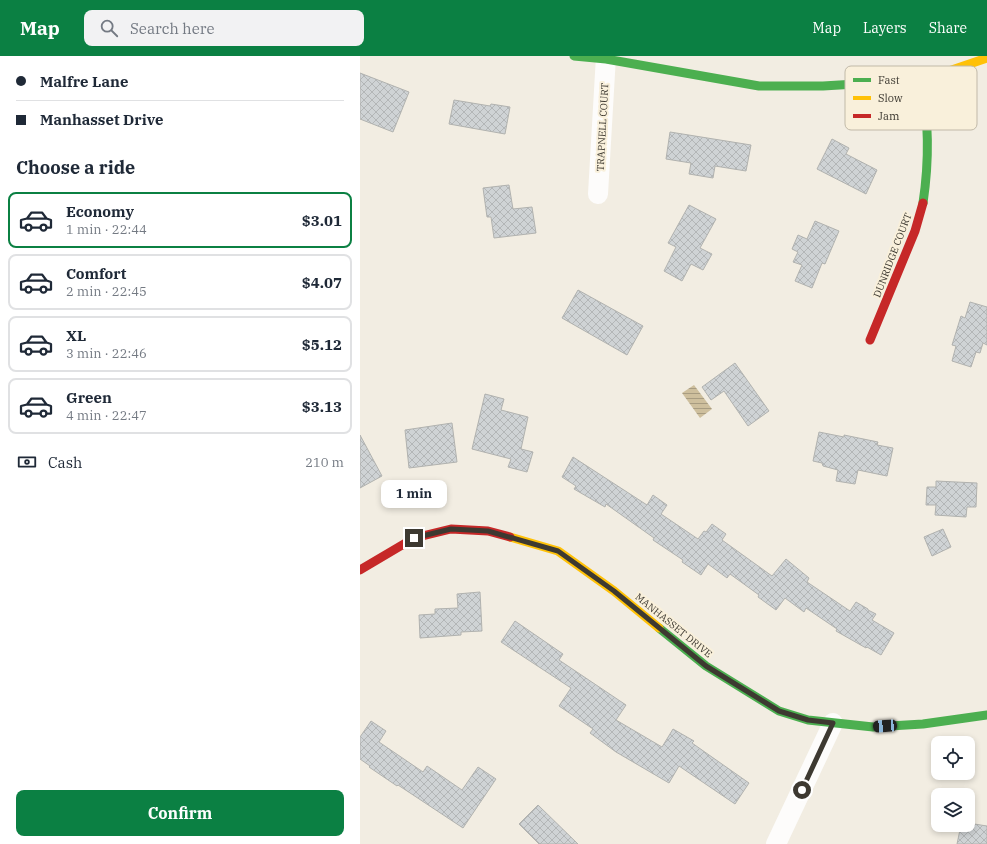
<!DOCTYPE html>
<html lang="en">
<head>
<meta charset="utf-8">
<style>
  body { margin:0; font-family:"IBM Plex Serif",serif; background:#f2f2f3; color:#1f2937; height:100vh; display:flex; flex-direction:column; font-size:15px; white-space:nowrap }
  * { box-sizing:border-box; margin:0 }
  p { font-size:13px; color:#747a83 }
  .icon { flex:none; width:22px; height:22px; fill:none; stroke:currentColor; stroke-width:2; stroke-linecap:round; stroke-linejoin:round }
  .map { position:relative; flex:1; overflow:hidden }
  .panel { display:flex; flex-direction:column; background:#fff; width:360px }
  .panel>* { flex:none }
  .hud { display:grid; align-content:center; height:88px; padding:0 16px; background:#fff }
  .controls { position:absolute; left:571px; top:680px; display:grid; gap:8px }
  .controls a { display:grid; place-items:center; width:44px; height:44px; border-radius:8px; background:#fff; box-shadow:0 2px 6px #0003; font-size:20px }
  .end { position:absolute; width:18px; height:18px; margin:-9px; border:5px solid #3d3931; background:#fff; box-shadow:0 0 0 2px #fff }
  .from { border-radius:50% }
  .bubble { position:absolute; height:28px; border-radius:8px; background:#fff; box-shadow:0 2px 6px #0003; font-size:13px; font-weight:700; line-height:28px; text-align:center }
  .car { position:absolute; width:12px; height:24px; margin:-12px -6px; border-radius:5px; box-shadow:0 0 3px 1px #0007; background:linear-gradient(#222 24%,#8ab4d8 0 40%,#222 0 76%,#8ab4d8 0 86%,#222 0) }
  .hud b { display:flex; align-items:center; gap:14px; height:38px; font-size:15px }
  .hud b+b { border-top:1px solid #e0e1e3 }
  .hud i { width:10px; height:10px; background:#1f2937 }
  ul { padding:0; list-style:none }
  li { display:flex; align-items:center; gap:12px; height:56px; margin:0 8px 6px; padding:0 8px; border:2px solid #e0e1e3; border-radius:8px }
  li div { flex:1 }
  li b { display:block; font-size:15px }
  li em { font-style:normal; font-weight:700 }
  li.selected { border-color:#0b8043 }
  li>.icon { width:36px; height:36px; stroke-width:1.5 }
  h2 { padding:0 16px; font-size:18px; line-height:48px }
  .pay { display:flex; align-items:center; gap:10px; height:44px; padding:0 16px; font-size:15px }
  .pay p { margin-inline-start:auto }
  .primary-button { display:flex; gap:8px; margin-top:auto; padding:8px 16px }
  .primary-button a { flex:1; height:46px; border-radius:8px; background:#0b8043; color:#fff; font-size:16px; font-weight:700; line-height:46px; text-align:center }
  header { display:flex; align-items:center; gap:24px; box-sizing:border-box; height:56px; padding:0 20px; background:#0b8043; color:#fff }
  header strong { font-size:19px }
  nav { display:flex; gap:22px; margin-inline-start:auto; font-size:14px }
  .search { width:280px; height:36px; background:#f2f2f3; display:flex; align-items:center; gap:10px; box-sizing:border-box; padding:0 14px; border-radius:8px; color:#747a83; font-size:15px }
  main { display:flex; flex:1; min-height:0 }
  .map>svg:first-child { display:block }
</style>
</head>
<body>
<header>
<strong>Map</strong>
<div class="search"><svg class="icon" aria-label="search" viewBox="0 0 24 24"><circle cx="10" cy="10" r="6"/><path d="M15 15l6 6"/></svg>Search here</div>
<nav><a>Map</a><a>Layers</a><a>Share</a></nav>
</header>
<main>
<section class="panel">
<div class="hud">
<b><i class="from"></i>Malfre Lane</b>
<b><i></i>Manhasset Drive</b>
</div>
<h2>Choose a ride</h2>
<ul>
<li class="selected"><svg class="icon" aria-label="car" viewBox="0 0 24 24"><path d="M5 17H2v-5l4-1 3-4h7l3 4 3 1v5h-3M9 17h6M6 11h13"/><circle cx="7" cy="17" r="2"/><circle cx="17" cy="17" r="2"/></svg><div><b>Economy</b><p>1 min · 22:44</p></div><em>$3.01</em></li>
<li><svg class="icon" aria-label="car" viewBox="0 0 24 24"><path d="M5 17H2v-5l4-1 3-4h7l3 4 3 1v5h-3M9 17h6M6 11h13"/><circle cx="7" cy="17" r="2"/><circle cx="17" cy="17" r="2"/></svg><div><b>Comfort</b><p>2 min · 22:45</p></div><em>$4.07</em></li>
<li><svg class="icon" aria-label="car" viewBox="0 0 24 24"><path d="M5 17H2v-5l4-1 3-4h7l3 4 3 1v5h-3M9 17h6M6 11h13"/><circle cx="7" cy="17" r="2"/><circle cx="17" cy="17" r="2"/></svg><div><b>XL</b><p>3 min · 22:46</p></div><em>$5.12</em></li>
<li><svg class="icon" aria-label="car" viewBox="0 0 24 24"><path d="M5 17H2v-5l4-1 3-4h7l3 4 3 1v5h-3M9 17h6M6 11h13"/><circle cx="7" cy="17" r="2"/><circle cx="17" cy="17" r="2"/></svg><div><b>Green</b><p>4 min · 22:47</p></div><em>$3.13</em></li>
</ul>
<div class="pay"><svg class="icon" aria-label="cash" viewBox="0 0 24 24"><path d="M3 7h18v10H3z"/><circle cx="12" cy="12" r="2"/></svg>Cash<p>210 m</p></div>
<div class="primary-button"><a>Confirm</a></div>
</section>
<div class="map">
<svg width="627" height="788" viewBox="0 0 627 788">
  <defs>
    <pattern id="water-rules" width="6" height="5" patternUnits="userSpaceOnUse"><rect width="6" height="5" fill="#cebf9d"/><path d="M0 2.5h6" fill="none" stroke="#a89c81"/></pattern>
    <pattern id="building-cross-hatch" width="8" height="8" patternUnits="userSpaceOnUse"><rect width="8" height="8" fill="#cfd3d5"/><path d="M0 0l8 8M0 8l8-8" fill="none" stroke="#b3b6b7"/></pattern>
  </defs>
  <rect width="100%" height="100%" fill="#f2ede2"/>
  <path fill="url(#water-rules)" d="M 334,329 L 352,353 L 340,362 L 322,337 Z"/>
  <g fill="url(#building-cross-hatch)" stroke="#b1b2af">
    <path d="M 0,17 L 49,36 L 33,76 L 0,63 Z"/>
    <path d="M 94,44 L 130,50 L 131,48 L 150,51 L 145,78 L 89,68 Z"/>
    <path d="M 310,76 L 391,89 L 386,115 L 355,110 L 353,122 L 329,118 L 331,107 L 306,103 Z"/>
    <path d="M 472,83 L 489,92 L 486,98 L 517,114 L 506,138 L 457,113 Z"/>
    <path d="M 149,129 L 153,153 L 172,151 L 176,177 L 134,182 L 131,161 L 127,161 L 123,132 Z"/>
    <path d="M 329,149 L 356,163 L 340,192 L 352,198 L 343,214 L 331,208 L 322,225 L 304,215 L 316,191 L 308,187 Z"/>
    <path d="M 455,165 L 479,175 L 465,208 L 462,207 L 452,232 L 435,225 L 442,209 L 433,206 L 438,196 L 432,193 L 438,179 L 447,183 Z"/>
    <path d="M 218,234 L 283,270 L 267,299 L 202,262 Z"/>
    <path d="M 610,246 L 627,251 L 627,289 L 623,287 L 620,297 L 616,296 L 611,311 L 592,305 L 596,290 L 592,289 L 601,260 L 605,262 Z"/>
    <path d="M 375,307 L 409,355 L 388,370 L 364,335 L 351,344 L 342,331 Z"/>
    <path d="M 125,338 L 144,343 L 141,354 L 168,361 L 161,393 L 173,396 L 167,416 L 148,411 L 151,403 L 112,393 Z"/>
    <path d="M 92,367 L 97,406 L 49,412 L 45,374 Z"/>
    <path d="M 459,376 L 484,381 L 484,379 L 518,386 L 517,389 L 533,392 L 527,420 L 498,414 L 495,428 L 476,425 L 478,414 L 463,410 L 462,407 L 453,405 Z"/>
    <path d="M 0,379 L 22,420 L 0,432 Z"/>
    <path d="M 213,401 L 287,449 L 293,439 L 307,449 L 301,458 L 338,483 L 344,475 L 346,476 L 352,468 L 366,478 L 362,484 L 412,520 L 426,503 L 449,522 L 447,526 L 490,555 L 496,546 L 508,553 L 508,554 L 516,558 L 512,564 L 534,577 L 521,599 L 507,591 L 506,592 L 476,575 L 477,573 L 446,552 L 444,556 L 425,542 L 416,554 L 398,541 L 399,539 L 370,518 L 367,522 L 348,508 L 341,519 L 322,506 L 323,504 L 293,484 L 294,482 L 246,448 L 245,451 L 214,433 L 216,430 L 202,421 Z"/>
    <path d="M 576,425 L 617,427 L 616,451 L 607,451 L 606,461 L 575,459 L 576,449 L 566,449 L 567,431 L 576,431 Z"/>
    <path d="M 583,473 L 591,491 L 572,500 L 564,481 Z"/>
    <path d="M 120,536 L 122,575 L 101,576 L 101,579 L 60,582 L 59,559 L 75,558 L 75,553 L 98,552 L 97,538 Z"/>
    <path d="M 155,565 L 203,598 L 199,604 L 266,649 L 256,664 L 302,691 L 313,673 L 334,685 L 332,687 L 389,727 L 375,748 L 319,710 L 309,727 L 256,696 L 230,677 L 233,673 L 199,650 L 211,632 L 141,586 Z"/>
    <path d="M 11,665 L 26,675 L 19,686 L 63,716 L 67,710 L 102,734 L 118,711 L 136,723 L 103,772 L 38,729 L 37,730 L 9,711 L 10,710 L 0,703 L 0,681 Z"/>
    <path d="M 178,749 L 218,788 L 179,788 L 159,768 Z"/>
    <path d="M 608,767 L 627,770 L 627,788 L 597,788 L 601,769 L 608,769 Z"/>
  </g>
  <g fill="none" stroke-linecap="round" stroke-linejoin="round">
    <g stroke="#fdfcfb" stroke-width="20">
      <path d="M 238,138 L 246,0"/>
      <path d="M 416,788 L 473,667"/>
    </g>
    <g stroke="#4caf50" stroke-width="9">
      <path d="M 214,0 L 246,3 L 399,30 L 463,30 L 561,24 L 574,20"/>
      <path d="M 561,24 C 569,64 569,107 563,147"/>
      <path d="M 299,572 L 346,610 L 419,655 L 448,664 L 513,671 L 563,668 L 627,659"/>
    </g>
    <g stroke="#ffc107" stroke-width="9">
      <path d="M 574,20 L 627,2"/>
      <path d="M 150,481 L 198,495 L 254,535 L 299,572"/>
    </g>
    <g stroke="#c62828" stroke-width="9">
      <path d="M 510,284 L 555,175 L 563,147"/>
      <path d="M 0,514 L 54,482 L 91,473 L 128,475 L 150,481"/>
    </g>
  </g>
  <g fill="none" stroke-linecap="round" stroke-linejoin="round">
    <path stroke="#3d3931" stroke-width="5" d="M 54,482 L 91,473 L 128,475 L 198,495 L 254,535 L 346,610 L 419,655 L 448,664 L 473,667 L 442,734"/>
  </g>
  <g text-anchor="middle" stroke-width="4" stroke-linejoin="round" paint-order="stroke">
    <g font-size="10" fill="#3d3931" stroke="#f9f0db">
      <text transform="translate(242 71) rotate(-87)" y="4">TRAPNELL COURT</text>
      <text transform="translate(532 199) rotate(-69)" y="4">DUNRIDGE COURT</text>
      <text transform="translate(314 569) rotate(39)" y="4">MANHASSET DRIVE</text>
    </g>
  </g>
  <rect x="485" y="10" width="132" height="64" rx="6" fill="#f9f0db" stroke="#c1b9a8" stroke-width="1"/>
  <rect x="493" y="22" width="18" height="4" fill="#4caf50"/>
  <rect x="493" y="40" width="18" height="4" fill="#ffc107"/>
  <rect x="493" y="58" width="18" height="4" fill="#c62828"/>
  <g font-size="11" fill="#3d3931">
    <text x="518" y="28">Fast</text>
    <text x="518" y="46">Slow</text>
    <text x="518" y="64">Jam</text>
  </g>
</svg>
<div class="controls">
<a><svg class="icon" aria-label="locate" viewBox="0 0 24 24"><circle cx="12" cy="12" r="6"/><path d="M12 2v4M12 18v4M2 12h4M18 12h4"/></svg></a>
<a><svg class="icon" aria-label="layers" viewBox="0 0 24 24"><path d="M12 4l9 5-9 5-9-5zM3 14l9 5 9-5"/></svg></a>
</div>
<i class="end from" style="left:442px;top:734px"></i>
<i class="end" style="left:54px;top:482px"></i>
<div class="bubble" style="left:21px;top:424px;width:66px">1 min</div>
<i class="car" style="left:525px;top:670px;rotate:266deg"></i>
</div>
</main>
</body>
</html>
